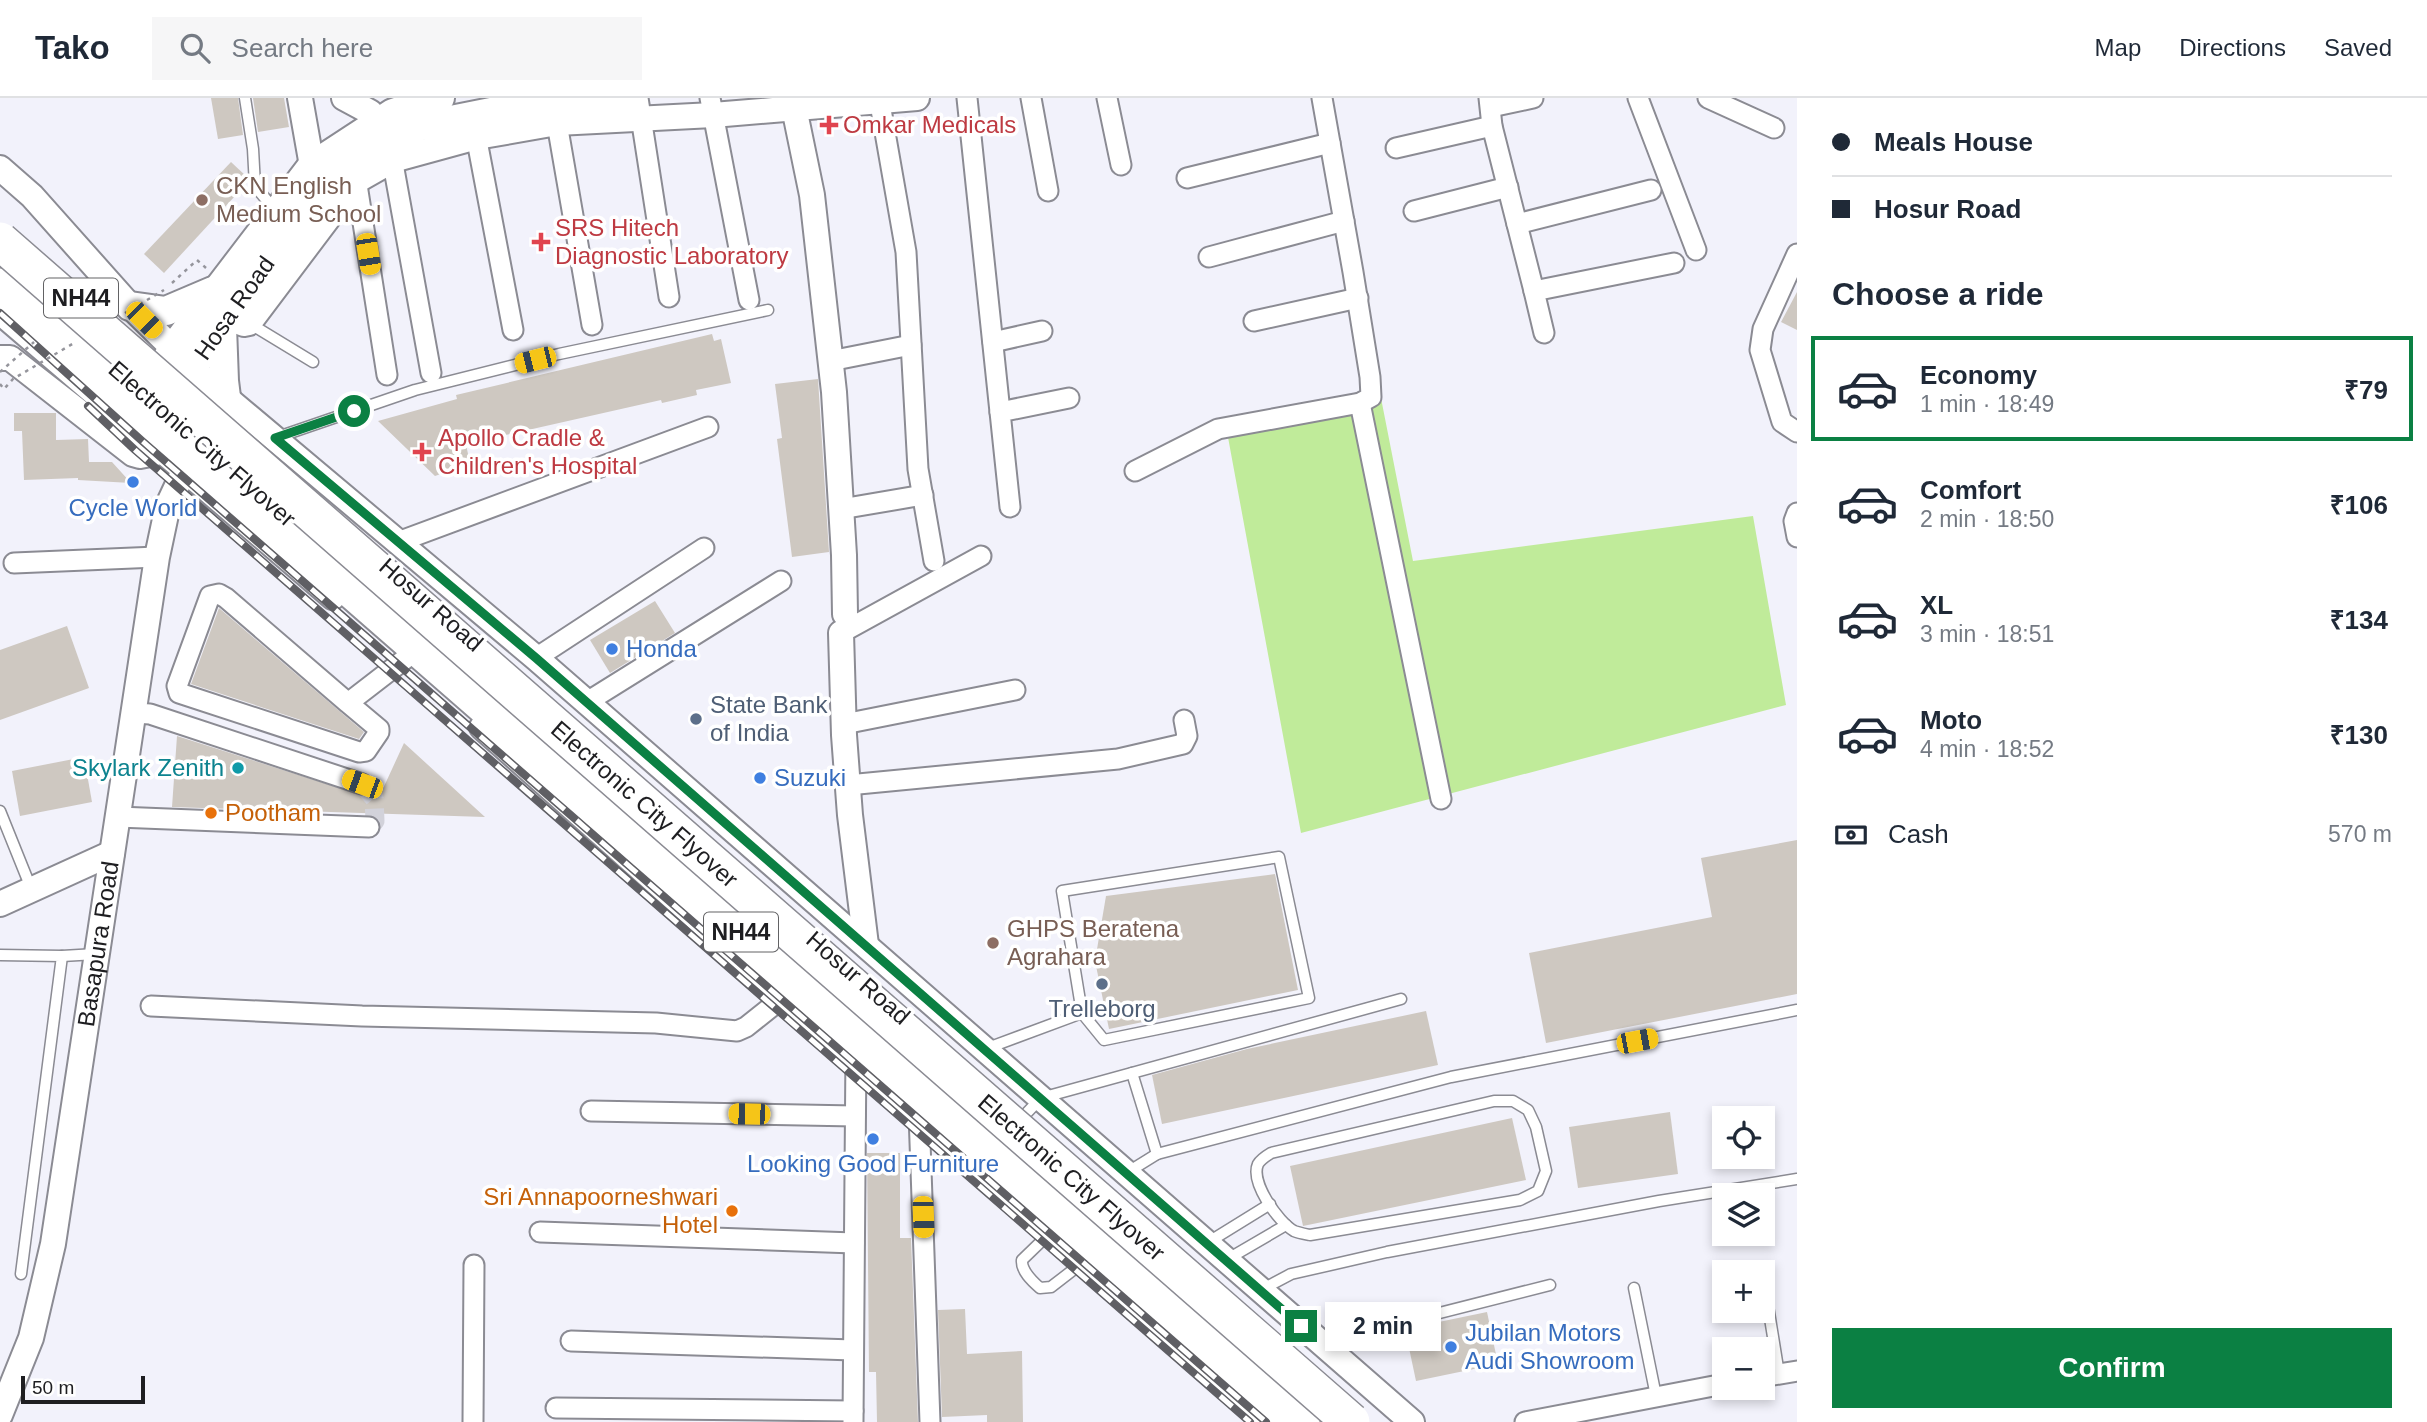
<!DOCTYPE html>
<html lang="en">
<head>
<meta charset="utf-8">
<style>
  body { margin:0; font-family:Helvetica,sans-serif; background:#f6f6f7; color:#1f2937; height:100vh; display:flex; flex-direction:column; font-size:26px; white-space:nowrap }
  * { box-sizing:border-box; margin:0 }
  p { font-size:23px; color:#747a83 }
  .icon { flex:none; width:38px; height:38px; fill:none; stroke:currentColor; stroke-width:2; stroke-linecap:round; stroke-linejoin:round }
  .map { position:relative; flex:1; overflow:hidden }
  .details { display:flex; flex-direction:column; background:#fff; width:630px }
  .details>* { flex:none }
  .hud { display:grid; align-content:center; height:154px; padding:0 35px; background:#fff }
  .tools { position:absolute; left:1712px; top:1008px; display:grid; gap:14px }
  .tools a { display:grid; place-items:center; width:63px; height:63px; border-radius:0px; background:#fff; box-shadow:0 4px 10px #0003; font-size:35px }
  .scale { position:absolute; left:21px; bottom:18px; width:124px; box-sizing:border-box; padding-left:7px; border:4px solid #1e1e21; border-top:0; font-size:19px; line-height:24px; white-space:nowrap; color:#1e1e21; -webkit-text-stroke:5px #fff; paint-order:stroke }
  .end { position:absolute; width:32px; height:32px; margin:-16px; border:9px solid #0b8043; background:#fff; box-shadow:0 0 0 4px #fff }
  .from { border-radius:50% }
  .bubble { position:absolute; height:49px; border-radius:0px; background:#fff; box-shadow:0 4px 10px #0003; font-size:23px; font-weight:700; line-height:49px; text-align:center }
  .car { position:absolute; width:21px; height:42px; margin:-21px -10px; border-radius:9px; box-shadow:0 0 5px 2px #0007; background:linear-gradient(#f5c518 24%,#345 0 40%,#f5c518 0 76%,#345 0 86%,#f5c518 0) }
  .hud b { display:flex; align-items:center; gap:24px; height:66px; font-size:26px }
  .hud b+b { border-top:2px solid #e0e1e3 }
  .hud i { width:18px; height:18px; background:#1f2937 }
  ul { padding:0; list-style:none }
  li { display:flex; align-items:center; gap:21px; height:105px; margin:0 14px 10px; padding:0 21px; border:4px solid transparent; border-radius:0px }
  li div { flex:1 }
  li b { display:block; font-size:26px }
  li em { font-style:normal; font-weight:700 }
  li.current { border-color:#0b8043 }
  li>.icon { width:63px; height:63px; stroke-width:1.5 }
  h2 { padding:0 35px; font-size:32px; line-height:84px }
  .pay { display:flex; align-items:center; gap:18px; height:77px; padding:0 35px; font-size:26px }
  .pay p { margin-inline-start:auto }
  .button { display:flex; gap:14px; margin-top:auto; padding:14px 35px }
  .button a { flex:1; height:80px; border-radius:0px; background:#0b8043; color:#fff; font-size:28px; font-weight:700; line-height:80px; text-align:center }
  header { display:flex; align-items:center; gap:42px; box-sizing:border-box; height:98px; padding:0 35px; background:#fff; border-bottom:2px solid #e0e1e3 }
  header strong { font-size:33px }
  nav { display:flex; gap:38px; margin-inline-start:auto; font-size:24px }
  .search { width:490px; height:63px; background:#f6f6f7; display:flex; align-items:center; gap:18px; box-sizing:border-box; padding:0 24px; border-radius:0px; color:#747a83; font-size:26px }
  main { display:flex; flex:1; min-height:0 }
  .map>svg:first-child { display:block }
</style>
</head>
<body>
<header>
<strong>Tako</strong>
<div class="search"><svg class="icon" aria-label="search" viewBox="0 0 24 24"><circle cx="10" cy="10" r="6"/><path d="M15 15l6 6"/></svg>Search here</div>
<nav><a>Map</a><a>Directions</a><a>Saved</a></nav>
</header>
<main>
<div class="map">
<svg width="1797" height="1324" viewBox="0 0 1797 1324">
  <rect width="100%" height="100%" fill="#f2f2fb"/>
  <path fill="#c0eb9a" d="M 1380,295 L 1413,463 L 1753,418 L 1786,607 L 1301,735 L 1225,323 Z"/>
  <g fill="#cec8c1">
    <path d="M 211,0 L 238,0 L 243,37 L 218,41 Z"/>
    <path d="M 253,0 L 284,0 L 289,29 L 258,34 Z"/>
    <path d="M 231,64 L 247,79 L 247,85 L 164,175 L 144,156 Z"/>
    <path d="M 1797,194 L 1797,232 L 1781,224 Z"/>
    <path d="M 712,236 L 714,243 L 721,241 L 731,285 L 696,292 L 697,297 L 662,305 L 661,302 L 466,346 L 470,366 L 435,378 L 378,323 L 457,301 L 456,297 Z"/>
    <path d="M 818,281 L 829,454 L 792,459 L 777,341 L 782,340 L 775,286 Z"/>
    <path d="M 14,315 L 56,315 L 56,342 L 88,341 L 89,364 L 112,364 L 131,385 L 78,382 L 78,380 L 24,382 L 22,333 L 14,333 Z"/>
    <path d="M 655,503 L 675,535 L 610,575 L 590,542 Z"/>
    <path d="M 219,510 L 364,634 L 359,641 L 191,586 Z"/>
    <path d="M 67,528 L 89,590 L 0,622 L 0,552 Z"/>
    <path d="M 177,638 L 364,698 L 372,693 L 381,695 L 404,645 L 485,719 L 172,709 Z"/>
    <path d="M 84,659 L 92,704 L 20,718 L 12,673 Z"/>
    <path d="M 1797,742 L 1797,896 L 1546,945 L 1529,855 L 1712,819 L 1701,760 Z"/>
    <path d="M 1275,776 L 1298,892 L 1109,931 L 1095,863 L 1106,798 Z"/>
    <path d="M 1426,913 L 1438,967 L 1162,1026 L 1152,977 L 1247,951 Z"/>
    <path d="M 1670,1014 L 1678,1076 L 1578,1090 L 1569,1029 Z"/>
    <path d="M 1512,1020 L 1526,1082 L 1303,1128 L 1290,1068 Z"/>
    <path d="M 867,1055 L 900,1055 L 900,1140 L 911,1140 L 918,1324 L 877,1324 L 876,1274 L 869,1274 Z"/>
    <path d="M 965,1211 L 967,1256 L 1022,1253 L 1023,1324 L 987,1324 L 987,1317 L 942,1319 L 938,1212 Z"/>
    <path d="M 1487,1214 L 1498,1266 L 1416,1283 L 1405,1231 Z"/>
  </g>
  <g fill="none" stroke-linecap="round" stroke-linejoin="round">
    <path stroke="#d2d2da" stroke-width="19" stroke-dasharray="19 10" stroke-linecap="butt" d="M 362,686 L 374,700 L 375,723 L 369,729"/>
    <defs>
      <g id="service">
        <path d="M 245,0 L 253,51 L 255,88 L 274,111"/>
        <path d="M 249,225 L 313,264"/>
        <path d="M 275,340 L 415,292 L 559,256 L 768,212"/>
        <path d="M 0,713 L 31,790"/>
        <path d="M 0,857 L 62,858 L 21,1176"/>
        <path d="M 62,858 L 96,856"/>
        <path d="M 985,951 L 1082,915 L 1062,793 L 1279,759 L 1309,900 L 1104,942 L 1082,915"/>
        <path d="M 1132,975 L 1157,1056 L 1451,979 L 1797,912"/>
        <path d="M 1494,1003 L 1513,1003 L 1528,1012 L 1536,1029 L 1546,1073 L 1538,1093 L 1520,1102 L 1310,1137 C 1305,1136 1299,1135 1294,1133 C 1278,1124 1250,1084 1258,1066 C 1261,1061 1266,1058 1271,1055 Z"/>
        <path d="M 1020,1022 L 1041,1000 L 1401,901"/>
        <path d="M 1128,1074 L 1157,1056"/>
        <path d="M 1052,1133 L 1022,1162 C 1021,1173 1032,1183 1040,1190 L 1051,1189 L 1086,1162"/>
        <path d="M 1207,1145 L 1270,1106"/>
        <path d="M 1226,1162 L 1286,1127"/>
        <path d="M 1763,1177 L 1779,1276"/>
        <path d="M 1634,1190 L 1656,1298"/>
        <path d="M 1261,1192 L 1291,1176 L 1387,1154 L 1659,1103 L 1797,1081"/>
        <path d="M 1325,1244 L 1550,1187"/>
      </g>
      <g id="minor">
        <path d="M 638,0 L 669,199"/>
        <path d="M 710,0 L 749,202"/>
        <path d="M 879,0 L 906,154 L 918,371 L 934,463"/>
        <path d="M 967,0 L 1000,314"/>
        <path d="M 1031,0 L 1048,93"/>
        <path d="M 1107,0 L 1121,67"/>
        <path d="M 1489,0 L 1492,28 L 1534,193"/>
        <path d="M 1638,0 L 1696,152"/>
        <path d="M 1708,0 L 1774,30"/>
        <path d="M 1491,9 L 1533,0"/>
        <path d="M 555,14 L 592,227"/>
        <path d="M 474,27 L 513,232"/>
        <path d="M 390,49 L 431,275"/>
        <path d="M 1396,50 L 1492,28"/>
        <path d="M 355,74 L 387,277"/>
        <path d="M 1187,80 L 1330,45"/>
        <path d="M 1414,113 L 1508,89"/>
        <path d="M 1517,126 L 1651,92"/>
        <path d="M 1797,156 L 1763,231 L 1760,252 L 1782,324 L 1797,334"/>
        <path d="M 1209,159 L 1344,123"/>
        <path d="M 1254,223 L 1358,200"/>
        <path d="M 1544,235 L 1534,193 L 1674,165"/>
        <path d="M 993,244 L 1042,233"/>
        <path d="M 830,263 L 911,247"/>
        <path d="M 1360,305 L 1441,701"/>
        <path d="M 1135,373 L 1218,331 L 1360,305 L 1371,299 L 1370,279 L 1353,174 L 1322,0"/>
        <path d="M 1010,409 L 1000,314 L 1069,300"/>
        <path d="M 841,411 L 923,397"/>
        <path d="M 1797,415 L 1794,423 L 1797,439"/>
        <path d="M 398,444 L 708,329"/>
        <path d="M 14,465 L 157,459"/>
        <path d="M 841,535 L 981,458"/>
        <path d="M 536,560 L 704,450"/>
        <path d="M 587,604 L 781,483"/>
        <path d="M 348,605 L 226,500 L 219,496 L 210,498 L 177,588 L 179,595 L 359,654 L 366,653 L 379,634 L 379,631 L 348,605 L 405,561"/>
        <path d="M 134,615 L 150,616 L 362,686"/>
        <path d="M 844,626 L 1015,592"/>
        <path d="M 848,687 L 1118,661 L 1183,646 L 1187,638 L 1184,622"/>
        <path d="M 118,719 L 369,729"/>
        <path d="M 151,908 L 362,918 L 656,925 L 737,933 L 746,929 L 785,898"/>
        <path d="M 591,1013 L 855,1018"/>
        <path d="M 919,1016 L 930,1324"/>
        <path d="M 540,1134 L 854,1145"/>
        <path d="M 571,1243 L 853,1252"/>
        <path d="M 1762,1279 L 1797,1273"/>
        <path d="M 556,1310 L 853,1313"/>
        <path d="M 473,1324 L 474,1167"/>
        <path d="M 853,1324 L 856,951"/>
        <path d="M 1525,1324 L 1724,1286"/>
      </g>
      <g id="tertiary">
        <path d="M 300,0 L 312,68"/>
        <path d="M 344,0 L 370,14 L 380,24"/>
        <path d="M 792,0 L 812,97 L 834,294 L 844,457 L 845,516"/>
        <path d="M 0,70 L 32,98 L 130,208 L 205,282 L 536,560 L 1412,1324"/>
        <path d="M 0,214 L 333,499"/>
        <path d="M 228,220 L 244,226 L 249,225 L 356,83 L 393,62 L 477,39 L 557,25 L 713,17 L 917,0"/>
        <path d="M 0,260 L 10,260 L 133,356 L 140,358 L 161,354"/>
        <path d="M 841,535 L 844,637 L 850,717 L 866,847"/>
        <path d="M 482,629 L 767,883 L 1272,1324"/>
        <path d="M 0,806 L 112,755"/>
        <path id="s1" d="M 0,1317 L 31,1240 L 53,1146 L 157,459 L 168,407 L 184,373"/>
      </g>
      <g id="secondary">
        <path d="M 130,208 L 166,213 L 213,193"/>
        <path d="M 222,229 L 224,283 L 230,331"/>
        <path d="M 148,296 L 173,250 L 312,68 L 393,15 L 440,0"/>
        <path id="s2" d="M 167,314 L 193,269 L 323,85 L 389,39 L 421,28 L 521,8 L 623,0"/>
      </g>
      <path id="trunk" d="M 0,187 L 1303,1324"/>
    </defs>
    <use href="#service" stroke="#8b8b93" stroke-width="13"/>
    <use href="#minor" stroke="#8b8b93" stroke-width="23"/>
    <use href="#tertiary" stroke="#8b8b93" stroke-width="28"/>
    <use href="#secondary" stroke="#8b8b93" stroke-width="32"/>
    <use href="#trunk" stroke="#8b8b93" stroke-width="37"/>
    <path stroke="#95959c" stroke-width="2.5" stroke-dasharray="3.5 5" stroke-linecap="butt" d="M 172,185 L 197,162 L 206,170"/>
    <use href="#service" stroke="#fff" stroke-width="10"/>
    <use href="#minor" stroke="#fff" stroke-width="19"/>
    <use href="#tertiary" stroke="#fff" stroke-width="24"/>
    <use href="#secondary" stroke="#fff" stroke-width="28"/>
    <use href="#trunk" stroke="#fff" stroke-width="33"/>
    <defs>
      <g id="rail">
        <path d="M 0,215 L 141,342 L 1266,1324"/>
        <path d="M 88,308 L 135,352 L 1250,1324"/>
      </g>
    </defs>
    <use href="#rail" stroke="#5f5f64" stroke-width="8"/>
    <use href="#rail" stroke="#fff" stroke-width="5" stroke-dasharray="16" stroke-linecap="butt"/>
    <defs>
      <g id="motorway-bridge">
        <path id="s3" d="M 0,143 L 1351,1324"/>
      </g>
    </defs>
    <use href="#motorway-bridge" stroke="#8b8b93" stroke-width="40" stroke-linecap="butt"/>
    <g stroke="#95959c" stroke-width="2.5" stroke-dasharray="3.5 5" stroke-linecap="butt">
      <path d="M 125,215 L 164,192"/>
      <path d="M 0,274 L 34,244"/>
      <path d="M 0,286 L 4,291 L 13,281 L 74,245"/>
    </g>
    <use href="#motorway-bridge" stroke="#fff" stroke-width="37"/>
  </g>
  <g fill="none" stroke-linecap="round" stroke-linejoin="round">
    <path stroke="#0b8043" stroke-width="9" d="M 354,313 L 275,340 L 536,560 L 1301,1228"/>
  </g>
  <g fill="#e0444e" stroke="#fff" stroke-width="2.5">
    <path d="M825.5 16.5h7v7h7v7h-7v7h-7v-7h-7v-7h7z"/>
    <path d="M537.5 133.5h7v7h7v7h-7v7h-7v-7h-7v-7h7z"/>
    <path d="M418.5 343.5h7v7h7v7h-7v7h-7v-7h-7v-7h7z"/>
  </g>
  <g fill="#8d6e63" stroke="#fff" stroke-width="2.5">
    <circle cx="202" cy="102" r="7"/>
    <circle cx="993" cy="845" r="7"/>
  </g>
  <g fill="#3f7fe0" stroke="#fff" stroke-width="2.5">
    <circle cx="133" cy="384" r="7"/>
    <circle cx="612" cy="551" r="7"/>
    <circle cx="760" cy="680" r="7"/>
    <circle cx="873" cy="1041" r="7"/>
    <circle cx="1451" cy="1249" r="7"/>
  </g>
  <g fill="#5c6f8a" stroke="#fff" stroke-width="2.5">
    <circle cx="696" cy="621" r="7"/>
    <circle cx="1102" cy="886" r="7"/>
  </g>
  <circle fill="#0f9aa8" stroke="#fff" stroke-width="2.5" cx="238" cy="670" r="7"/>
  <g fill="#e8710a" stroke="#fff" stroke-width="2.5">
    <circle cx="211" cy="715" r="7"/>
    <circle cx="732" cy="1113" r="7"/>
  </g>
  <g text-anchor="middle" stroke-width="7" stroke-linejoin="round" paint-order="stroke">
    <g fill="#fff" stroke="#626264" stroke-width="2">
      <rect x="44" y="180.5" width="74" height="39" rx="5"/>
      <rect x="704" y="814.5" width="74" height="39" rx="5"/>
    </g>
    <g font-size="23" font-weight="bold" fill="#1e1e21">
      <text x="81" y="208">NH44</text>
      <text x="741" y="842">NH44</text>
    </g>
    <g font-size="24" fill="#be3a42" stroke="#fff" text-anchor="start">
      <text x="843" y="35">Omkar Medicals</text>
      <text x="555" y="138">SRS Hitech<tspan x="555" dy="28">Diagnostic Laboratory</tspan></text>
      <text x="438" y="348">Apollo Cradle &amp;<tspan x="438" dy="28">Children's Hospital</tspan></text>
    </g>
    <g font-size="24" fill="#785e54" stroke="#fff" text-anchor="start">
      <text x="216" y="96">CKN English<tspan x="216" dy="28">Medium School</tspan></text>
      <text x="1007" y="839">GHPS Beratena<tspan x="1007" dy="28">Agrahara</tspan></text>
    </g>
    <g font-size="24" fill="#1e1e21" stroke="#fff">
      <text dy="8" stroke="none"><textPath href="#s2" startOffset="124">Hosa Road</textPath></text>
      <text transform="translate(202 346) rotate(41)" y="8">Electronic City Flyover</text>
      <text transform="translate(431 507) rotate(41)" y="8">Hosur Road</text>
      <text dy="8" stroke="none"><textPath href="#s3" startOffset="856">Electronic City Flyover</textPath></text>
      <text dy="8" stroke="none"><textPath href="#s1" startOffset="483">Basapura Road</textPath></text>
      <text transform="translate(858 880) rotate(41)" y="8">Hosur Road</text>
      <text dy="8" stroke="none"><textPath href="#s3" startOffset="1423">Electronic City Flyover</textPath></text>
    </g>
    <g font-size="24" fill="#366cbe" stroke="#fff" text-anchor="start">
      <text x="133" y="418" text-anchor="middle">Cycle World</text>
      <text x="626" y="559">Honda</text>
      <text x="774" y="688">Suzuki</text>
      <text x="873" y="1074" text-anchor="middle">Looking Good Furniture</text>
      <text x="1465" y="1243">Jubilan Motors<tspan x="1465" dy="28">Audi Showroom</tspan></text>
    </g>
    <g font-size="24" fill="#4e5e75" stroke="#fff" text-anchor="start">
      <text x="710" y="615">State Bank<tspan x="710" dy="28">of India</tspan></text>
      <text x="1102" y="919" text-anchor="middle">Trelleborg</text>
    </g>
    <g font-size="24" fill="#0d838f" stroke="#fff" text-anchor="end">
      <text x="224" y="678">Skylark Zenith</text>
    </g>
    <g font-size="24" fill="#c56008" stroke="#fff" text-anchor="start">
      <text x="225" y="723">Pootham</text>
      <text x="718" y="1107" text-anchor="end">Sri Annapoorneshwari<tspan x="718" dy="28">Hotel</tspan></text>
    </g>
  </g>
</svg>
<div class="tools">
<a><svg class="icon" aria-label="locate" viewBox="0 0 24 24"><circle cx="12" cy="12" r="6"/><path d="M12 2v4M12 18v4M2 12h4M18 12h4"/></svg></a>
<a><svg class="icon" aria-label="layers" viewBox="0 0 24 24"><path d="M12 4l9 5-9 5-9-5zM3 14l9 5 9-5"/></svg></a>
<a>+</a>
<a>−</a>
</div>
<div class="scale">50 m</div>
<i class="end from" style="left:354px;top:313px"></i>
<i class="end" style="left:1301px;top:1228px"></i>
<div class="bubble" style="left:1325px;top:1204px;width:116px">2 min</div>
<i class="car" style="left:368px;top:156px;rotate:171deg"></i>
<i class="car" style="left:144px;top:222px;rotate:135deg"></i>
<i class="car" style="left:535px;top:262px;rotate:256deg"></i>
<i class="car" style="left:362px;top:686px;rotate:290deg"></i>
<i class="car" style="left:1637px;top:943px;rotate:79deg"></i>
<i class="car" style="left:749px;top:1016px;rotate:271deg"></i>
<i class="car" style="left:923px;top:1119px;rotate:178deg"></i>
</div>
<section class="details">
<div class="hud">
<b><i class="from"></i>Meals House</b>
<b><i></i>Hosur Road</b>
</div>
<h2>Choose a ride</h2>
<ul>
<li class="current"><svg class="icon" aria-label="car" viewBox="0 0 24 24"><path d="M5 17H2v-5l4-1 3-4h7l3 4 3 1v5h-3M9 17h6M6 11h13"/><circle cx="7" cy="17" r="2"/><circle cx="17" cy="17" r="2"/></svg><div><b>Economy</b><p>1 min · 18:49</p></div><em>₹79</em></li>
<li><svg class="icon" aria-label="car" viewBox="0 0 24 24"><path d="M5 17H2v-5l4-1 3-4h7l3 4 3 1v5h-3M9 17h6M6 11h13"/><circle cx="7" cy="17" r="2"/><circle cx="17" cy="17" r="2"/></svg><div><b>Comfort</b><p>2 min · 18:50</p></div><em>₹106</em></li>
<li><svg class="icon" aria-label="car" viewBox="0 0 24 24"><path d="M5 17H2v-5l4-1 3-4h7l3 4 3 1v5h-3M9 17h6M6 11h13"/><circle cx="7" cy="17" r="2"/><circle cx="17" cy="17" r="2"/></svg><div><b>XL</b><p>3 min · 18:51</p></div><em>₹134</em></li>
<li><svg class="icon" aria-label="car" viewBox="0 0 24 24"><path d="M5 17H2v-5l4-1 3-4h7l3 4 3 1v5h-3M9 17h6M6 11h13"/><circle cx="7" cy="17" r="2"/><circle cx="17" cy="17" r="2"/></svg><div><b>Moto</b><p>4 min · 18:52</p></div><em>₹130</em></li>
</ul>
<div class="pay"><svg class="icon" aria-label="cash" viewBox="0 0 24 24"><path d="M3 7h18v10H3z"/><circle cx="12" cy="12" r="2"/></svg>Cash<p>570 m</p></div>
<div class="button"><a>Confirm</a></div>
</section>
</main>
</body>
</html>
